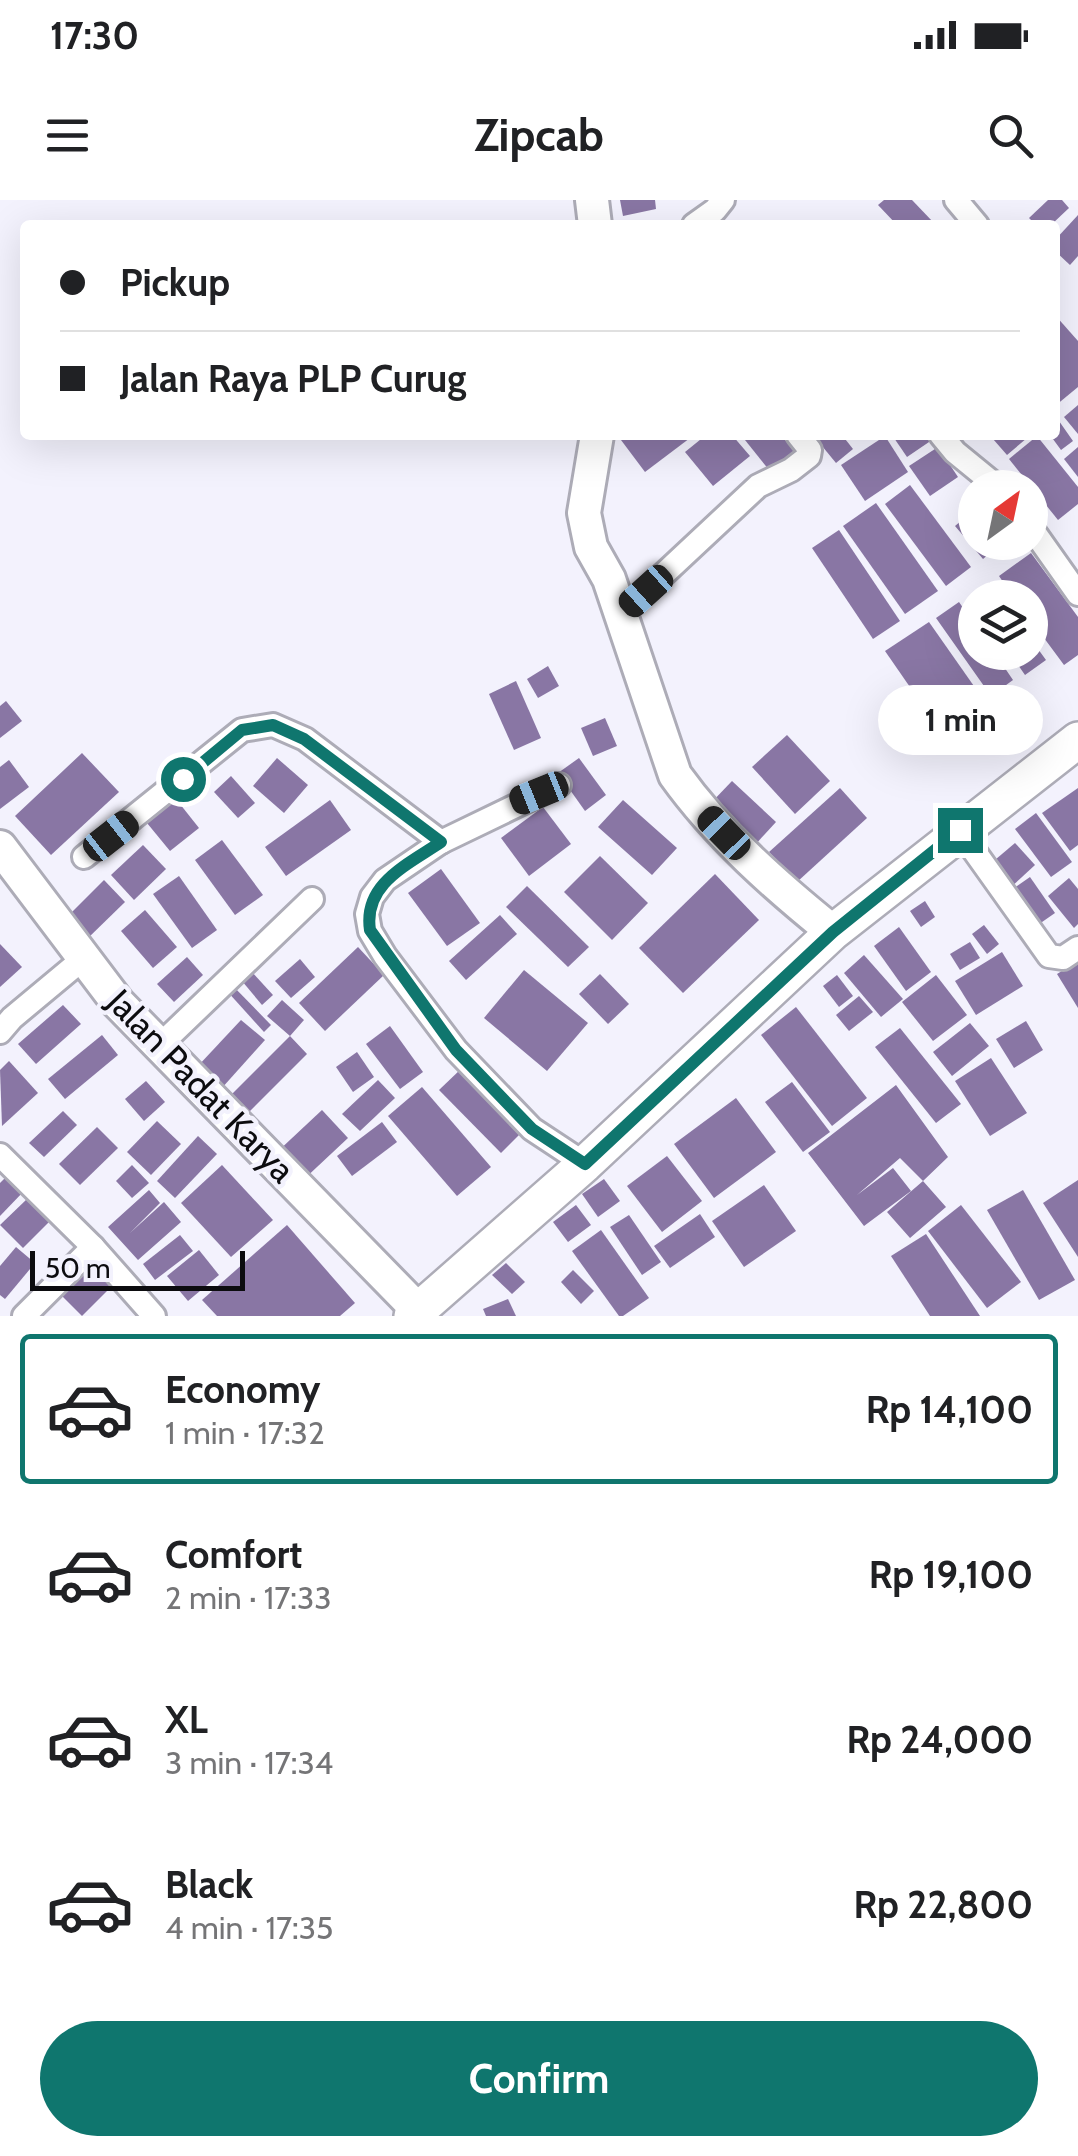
<!DOCTYPE html>
<html lang="en">
<head>
<meta charset="utf-8">
<style>
  body { margin:0; font-family:Cabin,sans-serif; background:#f2f2f2; color:#202124; height:100vh; display:flex; flex-direction:column; font-size:38px; white-space:nowrap }
  * { box-sizing:border-box; margin:0 }
  p { font-size:32px; color:#757577 }
  .icon { flex:none; width:55px; height:55px; fill:none; stroke:currentColor; stroke-width:2; stroke-linecap:round; stroke-linejoin:round }
  .map { position:relative; height:1116px; overflow:hidden }
  .panel { display:flex; flex-direction:column; background:#fff; flex:1 }
  .panel>* { flex:none }
  .banner { position:absolute; left:20px; top:20px; width:1040px; height:220px; border-radius:10px; box-shadow:0 10px 40px #0002; display:grid; align-content:center; height:220px; padding:0 40px; background:#fff }
  .needle { width:65px; rotate:33deg }
  .controls { position:absolute; left:958px; top:270px; display:grid; gap:20px }
  .controls a { display:grid; place-items:center; width:90px; height:90px; border-radius:50%; background:#fff; box-shadow:0 10px 40px #0002; font-size:50px }
  .scale { position:absolute; left:30px; bottom:25px; width:215px; box-sizing:border-box; padding-left:10px; border:5px solid #0c0c0f; border-top:0; font-size:28px; line-height:35px; white-space:nowrap; color:#0c0c0f; -webkit-text-stroke:8px #f3f2fd; paint-order:stroke }
  .end { position:absolute; width:45px; height:45px; margin:-22px; border:12px solid #0f766e; background:#fff; box-shadow:0 0 0 5px #fff }
  .from { border-radius:50% }
  .bubble { position:absolute; height:70px; border-radius:35px; background:#fff; box-shadow:0 10px 40px #0002; font-size:32px; font-weight:700; line-height:70px; text-align:center }
  .car { position:absolute; width:30px; height:60px; margin:-30px -15px; border-radius:12px; box-shadow:0 0 8px 2px #0007; background:linear-gradient(#222 24%,#8ab4d8 0 40%,#222 0 76%,#8ab4d8 0 86%,#222 0) }
  .banner b { display:flex; align-items:center; gap:35px; height:95px; font-size:38px }
  .banner b+b { border-top:2px solid #e0e0e0 }
  .banner i { width:25px; height:25px; background:#202124 }
  ul { padding:18px 0 0; list-style:none }
  li { display:flex; align-items:center; gap:30px; height:150px; margin:0 20px 15px; padding:0 20px; border:5px solid transparent; border-radius:10px }
  li div { flex:1 }
  li b { display:block; font-size:38px }
  li em { font-style:normal; font-weight:700 }
  li.current { border-color:#0f766e }
  li>.icon { width:90px; height:90px; stroke-width:1.5 }
  .primary-button { display:flex; gap:20px; margin-top:auto; padding:20px 40px }
  .primary-button a { flex:1; height:115px; border-radius:60px; background:#0f766e; color:#fff; font-size:40px; font-weight:700; line-height:115px; text-align:center }
  .status { display:flex; justify-content:space-between; align-items:center; height:70px; padding:0 50px; background:#fff; direction:ltr }
  .status svg { height:28px; fill:currentColor }
  header { display:flex; justify-content:space-between; align-items:center; height:130px; padding:0 40px; background:#fff; font-size:45px; font-weight:700 }
  .map>svg:first-child { display:block }
</style>
</head>
<body>
<div class="status"><b>17:30</b><svg viewBox="0 0 49 12"><path d="M0 12V9h3v3zM5 12V6h3v6zM10 12V3h3v9zM15 12V0h3v12zM26 1h20v11H26zM47 4h2v5h-2z"/></svg></div>
<header><svg class="icon" aria-label="menu" viewBox="0 0 24 24"><path d="M4 6h16M4 12h16M4 18h16"/></svg>Zipcab<svg class="icon" aria-label="search" viewBox="0 0 24 24"><circle cx="10" cy="10" r="6"/><path d="M15 15l6 6"/></svg></header>
<div class="map">
<svg width="1078" height="1116" viewBox="0 0 1078 1116">
  <rect width="100%" height="100%" fill="#f3f2fd"/>
  <g fill="#8976a4">
    <path d="M 620,0 L 655,0 L 656,9 L 623,16 Z"/>
    <path d="M 884,0 L 912,0 L 934,23 L 897,25 L 878,5 Z"/>
    <path d="M 1048,0 L 1062,0 L 1069,8 L 1051,25 L 1036,25 L 1029,18 Z"/>
    <path d="M 1078,15 L 1078,56 L 1070,65 L 1055,51 L 1055,40 Z"/>
    <path d="M 1055,115 L 1078,141 L 1078,187 L 1055,206 Z"/>
    <path d="M 1078,205 L 1078,234 L 1064,217 Z"/>
    <path d="M 1059,221 L 1073,241 L 1061,250 L 1050,235 L 1055,235 L 1055,224 Z"/>
    <path d="M 628,235 L 694,235 L 645,272 L 621,240 Z"/>
    <path d="M 706,235 L 732,235 L 750,256 L 713,286 L 685,252 Z"/>
    <path d="M 741,235 L 781,235 L 794,251 L 769,270 Z"/>
    <path d="M 813,235 L 842,235 L 853,249 L 836,263 Z"/>
    <path d="M 892,235 L 929,235 L 932,240 L 907,257 Z"/>
    <path d="M 998,235 L 1025,235 L 1027,238 L 1007,255 L 993,239 Z"/>
    <path d="M 885,236 L 908,272 L 865,301 L 841,265 Z"/>
    <path d="M 1037,236 L 1078,287 L 1078,304 L 1058,320 L 1009,259 Z"/>
    <path d="M 938,247 L 958,277 L 930,296 L 909,266 Z"/>
    <path d="M 1078,247 L 1078,277 L 1064,259 Z"/>
    <path d="M 910,285 L 971,367 L 946,386 L 885,304 Z"/>
    <path d="M 876,303 L 938,391 L 905,414 L 843,326 Z"/>
    <path d="M 975,309 L 975,342 L 1003,342 L 983,359 L 955,326 Z"/>
    <path d="M 839,330 L 900,421 L 873,439 L 812,348 Z"/>
    <path d="M 1031,353 L 1078,417 L 1078,455 L 1064,465 L 1030,419 L 1030,398 L 1014,398 L 999,376 Z"/>
    <path d="M 990,382 L 1001,398 L 975,398 L 975,404 L 969,398 Z"/>
    <path d="M 959,402 L 975,425 L 975,452 L 994,452 L 1013,480 L 991,496 L 936,418 Z"/>
    <path d="M 929,422 L 983,499 L 939,529 L 885,451 Z"/>
    <path d="M 1030,438 L 1046,460 L 1025,475 L 1009,452 L 1030,452 Z"/>
    <path d="M 548,466 L 559,486 L 538,498 L 527,479 Z"/>
    <path d="M 516,481 L 541,538 L 514,550 L 489,494 Z"/>
    <path d="M 6,501 L 22,521 L 0,538 L 0,506 Z"/>
    <path d="M 976,509 L 989,527 L 955,551 L 943,532 Z"/>
    <path d="M 605,518 L 617,546 L 593,556 L 581,528 Z"/>
    <path d="M 787,535 L 830,581 L 795,614 L 752,567 Z"/>
    <path d="M 82,553 L 119,592 L 51,655 L 15,616 Z"/>
    <path d="M 277,558 L 308,585 L 284,613 L 253,586 Z"/>
    <path d="M 579,558 L 606,595 L 585,611 L 558,573 Z"/>
    <path d="M 9,560 L 29,587 L 0,609 L 0,567 Z"/>
    <path d="M 231,576 L 255,603 L 238,618 L 214,592 Z"/>
    <path d="M 732,581 L 776,622 L 754,646 L 709,605 Z"/>
    <path d="M 840,588 L 867,618 L 797,682 L 769,652 Z"/>
    <path d="M 1078,588 L 1078,645 L 1070,651 L 1042,613 Z"/>
    <path d="M 176,599 L 199,628 L 170,651 L 147,623 Z"/>
    <path d="M 330,600 L 351,630 L 286,676 L 265,647 Z"/>
    <path d="M 623,600 L 677,648 L 652,675 L 598,627 Z"/>
    <path d="M 543,607 L 571,644 L 529,676 L 501,638 Z"/>
    <path d="M 1036,613 L 1072,662 L 1051,677 L 1015,629 Z"/>
    <path d="M 222,640 L 263,695 L 235,715 L 195,660 Z"/>
    <path d="M 1015,643 L 1035,665 L 1010,688 L 989,665 Z"/>
    <path d="M 143,645 L 166,669 L 134,700 L 111,675 Z"/>
    <path d="M 600,656 L 648,703 L 612,740 L 564,692 Z"/>
    <path d="M 441,669 L 480,723 L 447,746 L 408,693 Z"/>
    <path d="M 715,674 L 759,720 L 683,793 L 639,748 Z"/>
    <path d="M 179,676 L 217,730 L 192,748 L 153,694 Z"/>
    <path d="M 1030,677 L 1055,713 L 1032,729 L 1007,693 Z"/>
    <path d="M 1069,678 L 1078,689 L 1078,724 L 1074,728 L 1048,696 Z"/>
    <path d="M 104,680 L 125,702 L 86,740 L 65,719 Z"/>
    <path d="M 527,686 L 589,747 L 568,767 L 506,707 Z"/>
    <path d="M 925,701 L 935,717 L 921,727 L 910,711 Z"/>
    <path d="M 145,710 L 177,747 L 153,768 L 121,731 Z"/>
    <path d="M 500,715 L 517,734 L 466,780 L 449,761 Z"/>
    <path d="M 984,725 L 999,744 L 987,754 L 972,734 Z"/>
    <path d="M 899,727 L 931,772 L 906,791 L 874,746 Z"/>
    <path d="M 970,742 L 980,758 L 960,770 L 950,754 Z"/>
    <path d="M 0,744 L 22,767 L 0,787 Z"/>
    <path d="M 358,747 L 384,775 L 325,831 L 299,803 Z"/>
    <path d="M 1002,752 L 1023,786 L 976,815 L 955,781 Z"/>
    <path d="M 864,755 L 903,799 L 881,817 L 844,773 Z"/>
    <path d="M 187,757 L 203,775 L 174,802 L 157,784 Z"/>
    <path d="M 300,759 L 315,777 L 291,798 L 275,781 Z"/>
    <path d="M 1078,761 L 1078,808 L 1057,774 Z"/>
    <path d="M 524,770 L 588,823 L 547,871 L 484,818 Z"/>
    <path d="M 252,772 L 273,795 L 262,805 L 242,781 Z"/>
    <path d="M 600,774 L 629,804 L 608,824 L 579,794 Z"/>
    <path d="M 837,775 L 853,796 L 839,807 L 823,786 Z"/>
    <path d="M 936,775 L 967,815 L 933,841 L 902,802 Z"/>
    <path d="M 231,784 L 271,825 L 264,832 L 226,790 Z"/>
    <path d="M 859,796 L 873,812 L 849,831 L 836,815 Z"/>
    <path d="M 282,800 L 304,820 L 290,836 L 307,854 L 242,919 L 224,902 L 290,836 L 267,816 Z"/>
    <path d="M 63,805 L 81,824 L 36,864 L 18,844 Z"/>
    <path d="M 796,807 L 867,898 L 832,926 L 761,835 Z"/>
    <path d="M 241,820 L 265,840 L 221,889 L 197,867 Z"/>
    <path d="M 1026,821 L 1043,850 L 1014,868 L 996,839 Z"/>
    <path d="M 970,823 L 989,846 L 952,876 L 933,852 Z"/>
    <path d="M 390,826 L 423,872 L 400,889 L 366,844 Z"/>
    <path d="M 900,828 L 961,904 L 936,923 L 875,847 Z"/>
    <path d="M 102,835 L 118,855 L 65,899 L 48,879 Z"/>
    <path d="M 357,852 L 374,877 L 353,892 L 336,867 Z"/>
    <path d="M 991,858 L 1027,913 L 990,936 L 955,881 Z"/>
    <path d="M 9,861 L 38,893 L 2,926 L 0,870 Z"/>
    <path d="M 462,868 L 523,931 L 501,953 L 439,890 Z"/>
    <path d="M 378,880 L 395,898 L 360,931 L 342,914 Z"/>
    <path d="M 146,881 L 165,902 L 144,921 L 125,899 Z"/>
    <path d="M 792,882 L 830,932 L 803,952 L 765,902 Z"/>
    <path d="M 896,885 L 948,957 L 923,981 L 946,1007 L 910,1038 L 887,1012 L 923,981 L 900,958 L 857,995 L 893,968 L 911,991 L 864,1026 L 808,953 Z"/>
    <path d="M 422,887 L 491,967 L 457,996 L 388,916 Z"/>
    <path d="M 736,898 L 776,952 L 714,998 L 674,944 Z"/>
    <path d="M 322,910 L 348,938 L 301,982 L 275,954 Z"/>
    <path d="M 63,911 L 77,925 L 44,957 L 29,943 Z"/>
    <path d="M 157,921 L 181,944 L 151,975 L 127,952 Z"/>
    <path d="M 382,922 L 397,942 L 352,976 L 337,956 Z"/>
    <path d="M 97,927 L 118,948 L 80,985 L 59,964 Z"/>
    <path d="M 198,936 L 217,954 L 175,998 L 157,981 Z"/>
    <path d="M 667,956 L 702,1001 L 662,1032 L 627,986 Z"/>
    <path d="M 132,965 L 149,983 L 132,998 L 116,981 Z"/>
    <path d="M 222,965 L 273,1020 L 231,1057 L 181,1003 Z"/>
    <path d="M 9,974 L 25,990 L 0,1016 L 0,983 Z"/>
    <path d="M 604,979 L 620,1001 L 598,1017 L 582,994 Z"/>
    <path d="M 1078,980 L 1078,1057 L 1043,1003 Z"/>
    <path d="M 764,985 L 796,1031 L 744,1067 L 712,1021 Z"/>
    <path d="M 149,990 L 160,1003 L 130,1033 L 164,1002 L 181,1022 L 138,1060 L 108,1027 Z"/>
    <path d="M 1023,990 L 1075,1080 L 1039,1100 L 987,1010 Z"/>
    <path d="M 27,999 L 50,1021 L 23,1048 L 0,1025 Z"/>
    <path d="M 576,1005 L 591,1025 L 568,1042 L 553,1022 Z"/>
    <path d="M 961,1005 L 1021,1082 L 987,1108 L 928,1031 Z"/>
    <path d="M 700,1014 L 715,1037 L 670,1068 L 654,1046 Z"/>
    <path d="M 629,1015 L 661,1062 L 642,1075 L 610,1027 Z"/>
    <path d="M 287,1025 L 355,1103 L 340,1116 L 217,1116 L 202,1100 Z"/>
    <path d="M 601,1030 L 649,1098 L 623,1116 L 619,1116 L 572,1051 Z"/>
    <path d="M 926,1034 L 980,1116 L 930,1116 L 891,1056 Z"/>
    <path d="M 180,1035 L 193,1051 L 155,1080 L 143,1064 Z"/>
    <path d="M 16,1047 L 35,1063 L 5,1099 L 0,1095 L 0,1066 Z"/>
    <path d="M 199,1050 L 219,1075 L 188,1101 L 167,1076 Z"/>
    <path d="M 97,1057 L 119,1079 L 82,1116 L 60,1094 Z"/>
    <path d="M 506,1063 L 525,1082 L 512,1094 L 492,1075 Z"/>
    <path d="M 573,1070 L 594,1091 L 581,1104 L 561,1082 Z"/>
    <path d="M 508,1099 L 516,1116 L 486,1116 L 483,1109 Z"/>
  </g>
  <g fill="none" stroke-linecap="round" stroke-linejoin="round">
    <defs>
      <g id="street">
        <path d="M 956,0 L 977,25"/>
        <path d="M 694,25 L 715,10 L 723,0"/>
        <path d="M 941,235 L 955,252 L 999,288"/>
        <path d="M 1030,326 L 1078,394"/>
        <path d="M 621,414 L 758,286 L 791,270 L 809,256 L 810,250 L 798,235"/>
        <path d="M 559,585 L 441,642 L 385,680 L 372,697 L 367,714 L 370,731 L 385,756 L 456,850 L 532,929 L 585,964"/>
        <path d="M 960,631 L 1049,756 L 1063,758 L 1078,748"/>
        <path d="M 84,657 L 242,530 L 273,525 L 305,539 L 441,642"/>
        <path d="M 0,832 L 12,818 L 84,758"/>
        <path d="M 159,846 L 312,699"/>
        <path d="M 0,955 L 93,1047 L 154,1116"/>
        <path d="M 24,1116 L 93,1047"/>
      </g>
      <g id="secondary">
        <path d="M 592,0 L 595,25"/>
        <path d="M 597,235 L 584,313 L 591,347 L 609,379 L 675,575 C 718,635 776,686 833,732"/>
        <path d="M 0,647 L 118,803 L 418,1110"/>
      </g>
      <path id="primary" d="M 412,1116 L 585,964 L 833,732 L 1078,540"/>
    </defs>
    <use href="#street" stroke="#adacb7" stroke-width="28"/>
    <use href="#secondary" stroke="#adacb7" stroke-width="38"/>
    <use href="#primary" stroke="#adacb7" stroke-width="40"/>
    <use href="#street" stroke="#fff" stroke-width="22"/>
    <use href="#secondary" stroke="#fff" stroke-width="32"/>
    <use href="#primary" stroke="#fff" stroke-width="35"/>
  </g>
  <g fill="none" stroke-linecap="round" stroke-linejoin="round">
    <path stroke="#0f766e" stroke-width="12" d="M 183,579 L 242,530 L 273,525 L 304,539 L 441,642 C 407,665 363,684 370,730 L 456,850 L 532,929 L 585,964 L 833,732 L 960,630"/>
  </g>
  <g text-anchor="middle" stroke-width="9" stroke-linejoin="round" paint-order="stroke">
    <g font-size="35" fill="#0c0c0f" stroke="#f3f2fd">
      <text transform="translate(201 886) rotate(46)" y="12">Jalan Padat Karya</text>
    </g>
  </g>
</svg>
<div class="controls">
<a><svg class="needle" viewBox="-14 -14 28 28"><path d="M0-13l5 13h-10z" fill="#e53935"/><path d="M0 13l5-13h-10z" fill="#757577"/></svg></a>
<a><svg class="icon" aria-label="layers" viewBox="0 0 24 24"><path d="M12 4l9 5-9 5-9-5zM3 14l9 5 9-5"/></svg></a>
</div>
<div class="scale">50 m</div>
<i class="end from" style="left:183px;top:579px"></i>
<i class="end" style="left:960px;top:630px"></i>
<div class="bubble" style="left:878px;top:485px;width:165px">1 min</div>
<i class="car" style="left:646px;top:391px;rotate:228deg"></i>
<i class="car" style="left:539px;top:593px;rotate:248deg"></i>
<i class="car" style="left:724px;top:633px;rotate:316deg"></i>
<i class="car" style="left:111px;top:636px;rotate:52deg"></i>
<div class="banner">
<b><i class="from"></i>Pickup</b>
<b><i></i>Jalan Raya PLP Curug</b>
</div>
</div>
<section class="panel">
<ul>
<li class="current"><svg class="icon" aria-label="car" viewBox="0 0 24 24"><path d="M5 17H2v-5l4-1 3-4h7l3 4 3 1v5h-3M9 17h6M6 11h13"/><circle cx="7" cy="17" r="2"/><circle cx="17" cy="17" r="2"/></svg><div><b>Economy</b><p>1 min · 17:32</p></div><em>Rp 14,100</em></li>
<li><svg class="icon" aria-label="car" viewBox="0 0 24 24"><path d="M5 17H2v-5l4-1 3-4h7l3 4 3 1v5h-3M9 17h6M6 11h13"/><circle cx="7" cy="17" r="2"/><circle cx="17" cy="17" r="2"/></svg><div><b>Comfort</b><p>2 min · 17:33</p></div><em>Rp 19,100</em></li>
<li><svg class="icon" aria-label="car" viewBox="0 0 24 24"><path d="M5 17H2v-5l4-1 3-4h7l3 4 3 1v5h-3M9 17h6M6 11h13"/><circle cx="7" cy="17" r="2"/><circle cx="17" cy="17" r="2"/></svg><div><b>XL</b><p>3 min · 17:34</p></div><em>Rp 24,000</em></li>
<li><svg class="icon" aria-label="car" viewBox="0 0 24 24"><path d="M5 17H2v-5l4-1 3-4h7l3 4 3 1v5h-3M9 17h6M6 11h13"/><circle cx="7" cy="17" r="2"/><circle cx="17" cy="17" r="2"/></svg><div><b>Black</b><p>4 min · 17:35</p></div><em>Rp 22,800</em></li>
</ul>
<div class="primary-button"><a>Confirm</a></div>
</section>
</body>
</html>
